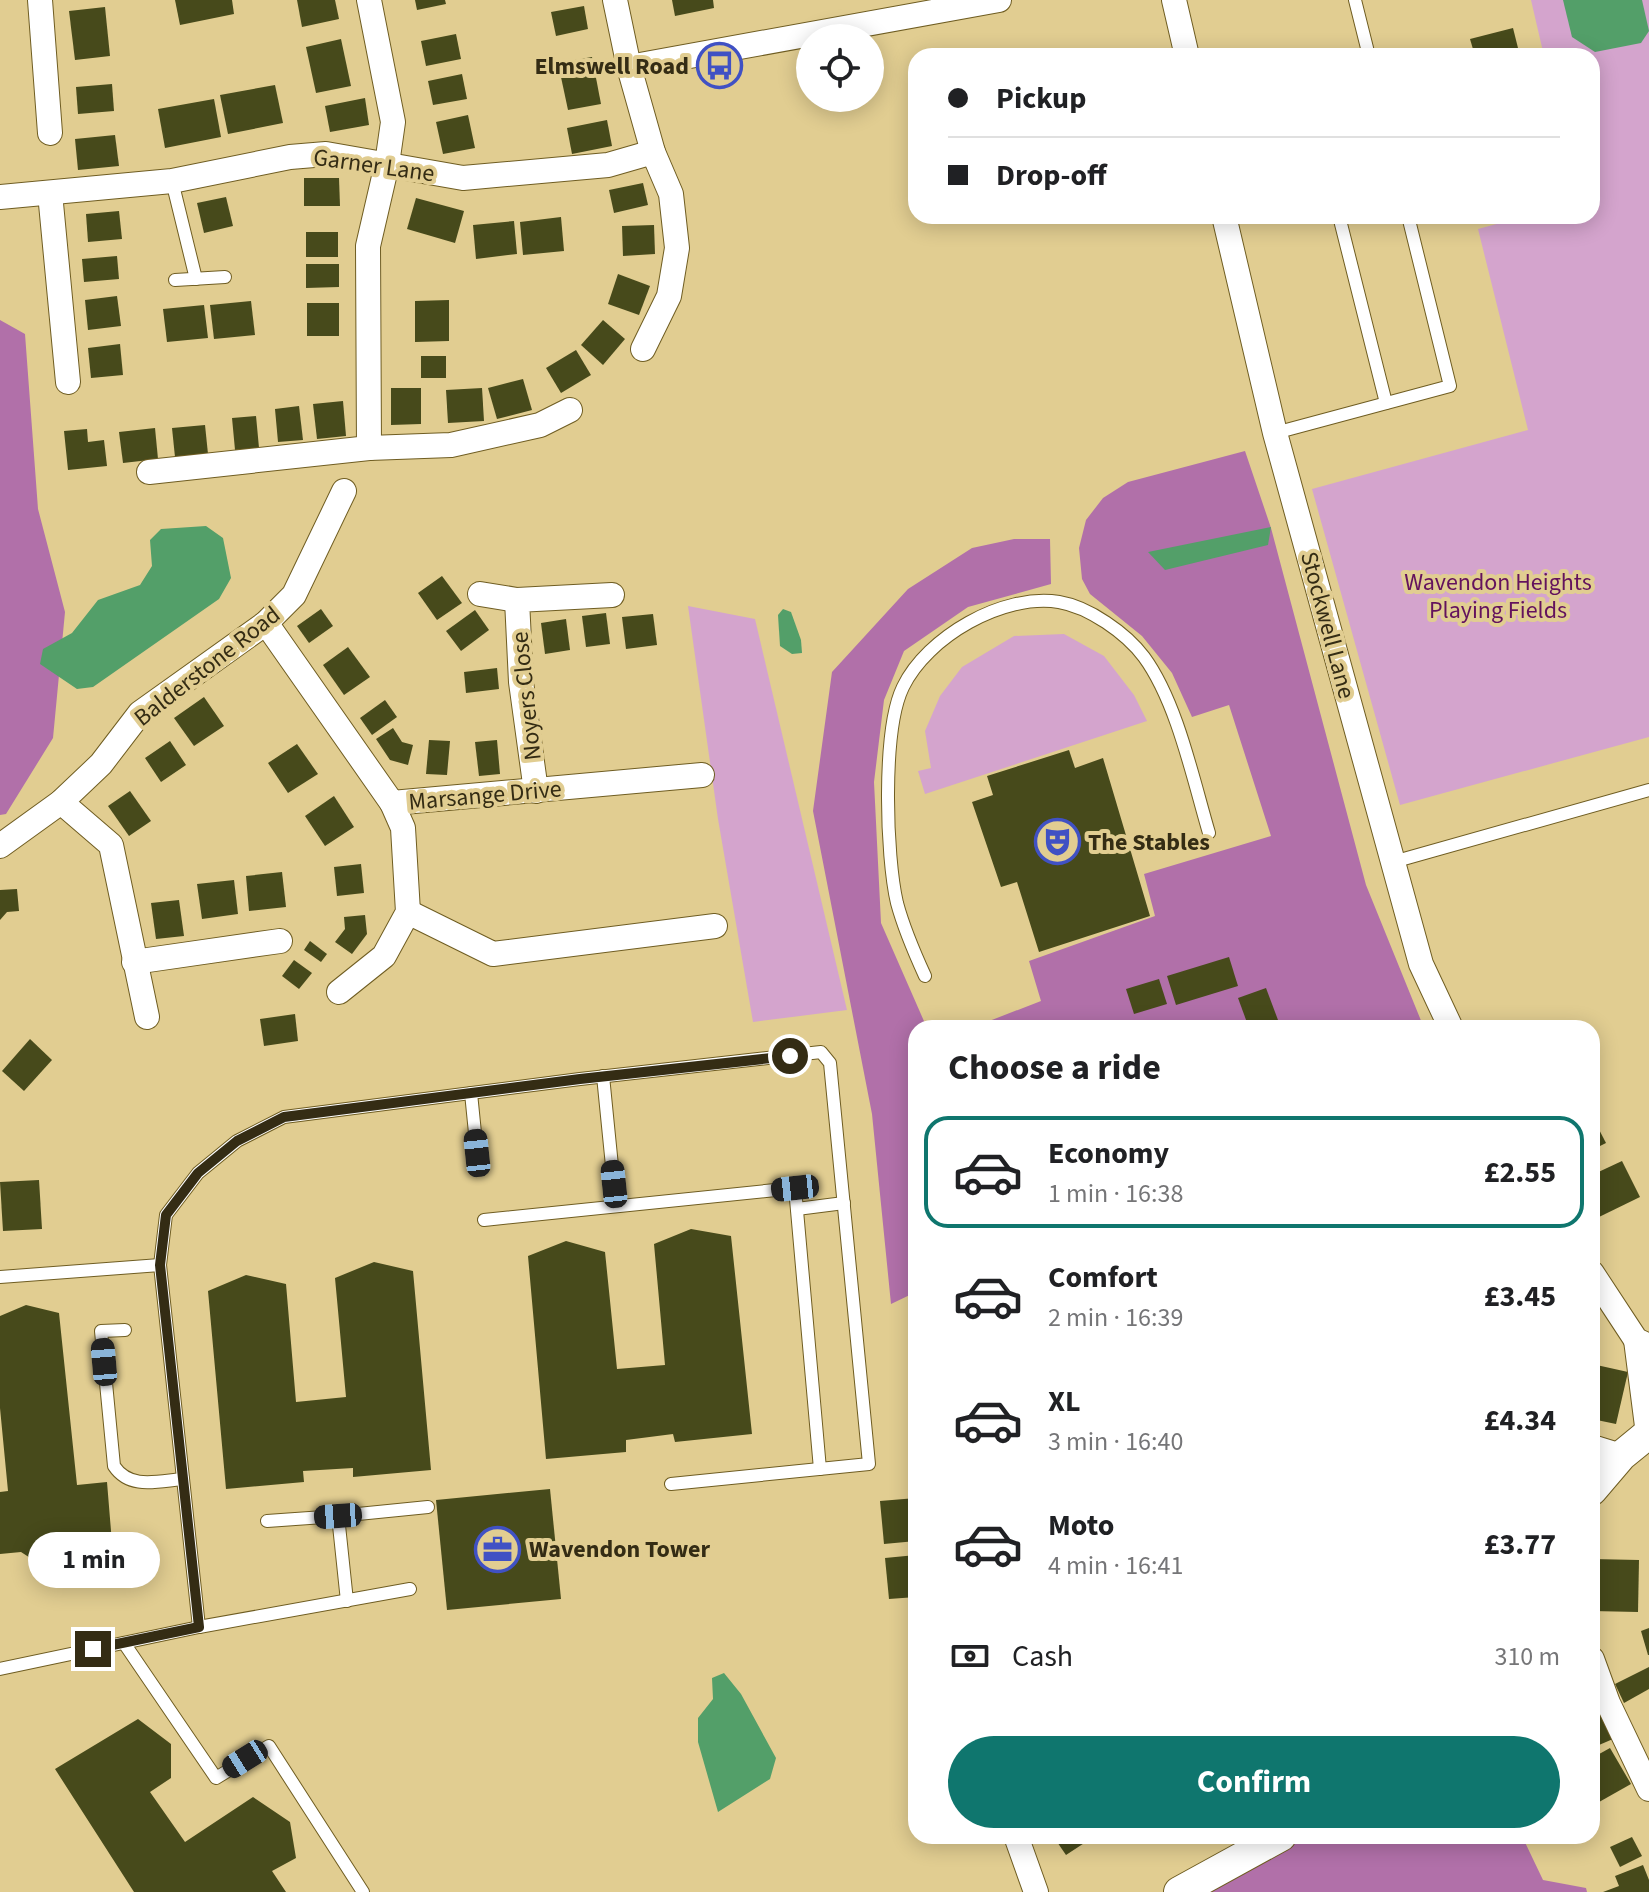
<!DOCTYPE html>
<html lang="en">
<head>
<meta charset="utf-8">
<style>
  body { margin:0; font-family:"Source Sans 3",sans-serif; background:#f2f2f2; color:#202124; height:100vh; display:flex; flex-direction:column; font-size:30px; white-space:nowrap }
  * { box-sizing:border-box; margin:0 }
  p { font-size:26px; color:#757577 }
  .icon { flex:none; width:44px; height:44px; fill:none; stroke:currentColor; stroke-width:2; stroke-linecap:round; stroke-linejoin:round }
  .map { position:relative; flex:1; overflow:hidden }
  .sheet { position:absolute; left:908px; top:1020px; width:692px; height:824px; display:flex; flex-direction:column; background:#fff; border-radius:24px; box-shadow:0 4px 20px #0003 }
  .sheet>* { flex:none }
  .banner { position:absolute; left:908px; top:48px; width:692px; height:176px; border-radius:24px; box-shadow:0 4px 20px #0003; display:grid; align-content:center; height:176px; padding:0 40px; background:#fff }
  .controls { position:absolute; left:796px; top:24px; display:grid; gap:16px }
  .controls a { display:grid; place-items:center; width:88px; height:88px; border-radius:50%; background:#fff; box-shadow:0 4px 20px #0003; font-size:40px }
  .end { position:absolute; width:36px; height:36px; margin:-18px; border:10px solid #342c14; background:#fff; box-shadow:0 0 0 4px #fff }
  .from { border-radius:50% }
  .bubble { position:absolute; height:56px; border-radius:28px; background:#fff; box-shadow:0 4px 20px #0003; font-size:26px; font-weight:700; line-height:56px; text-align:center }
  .car { position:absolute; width:24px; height:48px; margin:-24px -12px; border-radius:10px; box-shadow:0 0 6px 2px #0007; background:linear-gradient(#222 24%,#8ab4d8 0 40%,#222 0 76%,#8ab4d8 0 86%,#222 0) }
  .banner b { display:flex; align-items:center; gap:28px; height:76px; font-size:30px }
  .banner b+b { border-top:2px solid #e0e0e0 }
  .banner i { width:20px; height:20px; background:#202124 }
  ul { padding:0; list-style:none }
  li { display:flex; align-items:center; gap:24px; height:112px; margin:0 16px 12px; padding:0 24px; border:4px solid transparent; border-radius:24px }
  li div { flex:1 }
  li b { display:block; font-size:30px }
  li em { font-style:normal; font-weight:700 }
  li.on { border-color:#0f766e }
  li>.icon { width:72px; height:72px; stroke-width:1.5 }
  h2 { padding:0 40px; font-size:36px; line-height:96px }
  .pay { display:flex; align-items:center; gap:20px; height:88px; padding:0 40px; font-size:30px }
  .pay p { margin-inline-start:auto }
  .action { display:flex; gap:16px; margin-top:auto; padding:16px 40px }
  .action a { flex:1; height:92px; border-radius:48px; background:#0f766e; color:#fff; font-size:32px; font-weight:700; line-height:92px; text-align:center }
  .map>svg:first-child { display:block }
</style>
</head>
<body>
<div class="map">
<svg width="1649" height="1892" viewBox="0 0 1649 1892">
  <rect width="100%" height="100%" fill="#e1cd91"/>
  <g fill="#d4a4cd">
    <path d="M 1531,0 L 1649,0 L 1649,737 L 1400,805 L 1312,489 L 1528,430 L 1478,229 L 1526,216 L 1592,216 L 1592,56 L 1544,56 Z"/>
    <path d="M 688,606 L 755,619 L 847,1010 L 753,1022 L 718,819 Z"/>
    <path d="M 1064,634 L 1104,656 L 1134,695 L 1147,721 L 925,794 L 918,771 L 931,768 L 925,731 L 940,696 L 962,667 L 1014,636 Z"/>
  </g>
  <g fill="#b170a9">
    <path d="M 0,320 L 25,334 L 38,509 L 65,612 L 53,738 L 6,814 L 0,815 Z"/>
    <path d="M 1245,451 L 1271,528 L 1366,885 L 1424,1028 L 971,1028 L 1041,1001 L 1029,961 L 1155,916 L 1144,874 L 1271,836 L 1229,705 L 1192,717 L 1172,673 L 1142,636 L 1090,594 L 1082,579 L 1079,548 L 1086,520 L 1103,498 L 1128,482 Z"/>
    <path d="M 1014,539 L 1050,539 L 1051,584 L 968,607 L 904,651 L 884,700 L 874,782 L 881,923 L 927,1028 L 916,1028 L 916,1292 L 891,1304 L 872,1114 L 813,811 L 832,672 L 908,589 L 972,548 Z"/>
    <path d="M 1292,1836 L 1522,1836 L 1543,1880 L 1586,1888 L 1587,1892 L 1197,1892 Z"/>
  </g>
  <g fill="#539f69">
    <path d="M 1563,0 L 1642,0 L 1649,31 L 1641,43 L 1595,52 L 1572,37 Z"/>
    <path d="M 206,526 L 223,538 L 231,578 L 219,599 L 93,687 L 77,689 L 40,664 L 43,649 L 72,633 L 98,600 L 140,585 L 152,566 L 150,540 L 161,529 Z"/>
    <path d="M 1271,527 L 1268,545 L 1165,570 L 1148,552 Z"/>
    <path d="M 783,609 L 791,612 L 801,640 L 802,653 L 792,654 L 780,646 L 778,615 Z"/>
    <path d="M 724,1673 L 741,1694 L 776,1758 L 770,1779 L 718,1812 L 698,1742 L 698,1718 L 713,1699 L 712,1678 Z"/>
  </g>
  <g fill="#474a1b">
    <path d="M 175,0 L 232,0 L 234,14 L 180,25 Z"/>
    <path d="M 297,0 L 335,0 L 339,19 L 302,27 Z"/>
    <path d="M 415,0 L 445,0 L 446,4 L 417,10 Z"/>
    <path d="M 672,0 L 713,0 L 714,8 L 675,16 Z"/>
    <path d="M 584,6 L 588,29 L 556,36 L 551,12 Z"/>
    <path d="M 105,7 L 110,56 L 75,60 L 69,11 Z"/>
    <path d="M 1513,28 L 1520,56 L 1475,56 L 1470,39 Z"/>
    <path d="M 456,34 L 461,59 L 426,66 L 421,41 Z"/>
    <path d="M 341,39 L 351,86 L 316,93 L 306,47 Z"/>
    <path d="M 592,57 L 601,104 L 568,110 L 558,63 Z"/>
    <path d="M 462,74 L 467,99 L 433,105 L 428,81 Z"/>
    <path d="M 112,84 L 114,111 L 78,114 L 76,87 Z"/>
    <path d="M 275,85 L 283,123 L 228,134 L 220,95 Z"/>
    <path d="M 365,98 L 369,125 L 330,132 L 325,106 Z"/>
    <path d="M 214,99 L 221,137 L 165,148 L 158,109 Z"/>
    <path d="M 468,115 L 475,148 L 443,154 L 436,122 Z"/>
    <path d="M 607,120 L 612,146 L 572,154 L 567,128 Z"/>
    <path d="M 115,135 L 119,166 L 78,170 L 75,139 Z"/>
    <path d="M 304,178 L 339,178 L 340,206 L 304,206 Z"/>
    <path d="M 643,183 L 648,205 L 614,213 L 609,190 Z"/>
    <path d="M 226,197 L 233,226 L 204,233 L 197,203 Z"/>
    <path d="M 416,198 L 464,211 L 455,243 L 407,229 Z"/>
    <path d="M 119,211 L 122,239 L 88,242 L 86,214 Z"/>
    <path d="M 561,217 L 564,251 L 523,255 L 520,222 Z"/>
    <path d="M 514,221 L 517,254 L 476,259 L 473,225 Z"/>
    <path d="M 654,225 L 655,254 L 623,256 L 622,226 Z"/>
    <rect x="306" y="232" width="32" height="25"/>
    <path d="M 117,256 L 119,279 L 84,282 L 82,259 Z"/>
    <path d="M 306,264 L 339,264 L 339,287 L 306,288 Z"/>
    <path d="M 618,274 L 650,286 L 639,315 L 608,304 Z"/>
    <path d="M 117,296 L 121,326 L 88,330 L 85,300 Z"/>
    <path d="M 449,300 L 449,341 L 415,342 L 415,301 Z"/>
    <path d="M 251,301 L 255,335 L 214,339 L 210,305 Z"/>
    <rect x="307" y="303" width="32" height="33"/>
    <path d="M 204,305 L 208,338 L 167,342 L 163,309 Z"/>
    <path d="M 603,320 L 625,339 L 603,365 L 581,345 Z"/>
    <path d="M 120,344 L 123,375 L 91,378 L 88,348 Z"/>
    <path d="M 576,350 L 591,375 L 561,393 L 546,368 Z"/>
    <rect x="421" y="356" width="25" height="22"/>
    <path d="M 523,379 L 532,410 L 497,419 L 488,388 Z"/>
    <path d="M 391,388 L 421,388 L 421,424 L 391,425 Z"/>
    <path d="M 482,388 L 484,421 L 448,423 L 446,390 Z"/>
    <path d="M 343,401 L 346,436 L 317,439 L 313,404 Z"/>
    <path d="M 299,406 L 303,440 L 278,442 L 275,409 Z"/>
    <path d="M 256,416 L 259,448 L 235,450 L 232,418 Z"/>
    <path d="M 205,425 L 208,454 L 175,457 L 172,428 Z"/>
    <path d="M 155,428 L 158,459 L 123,463 L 119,432 Z"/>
    <path d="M 87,429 L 88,442 L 104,440 L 107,466 L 68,470 L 64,431 Z"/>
    <path d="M 442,576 L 462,603 L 437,620 L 418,593 Z"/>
    <path d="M 321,609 L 333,626 L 309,643 L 297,626 Z"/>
    <path d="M 475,610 L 489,630 L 461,651 L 446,631 Z"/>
    <path d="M 606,613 L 610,644 L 586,647 L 582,616 Z"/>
    <path d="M 653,614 L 657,645 L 626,649 L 622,617 Z"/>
    <path d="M 566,619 L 570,650 L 545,654 L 541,623 Z"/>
    <path d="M 348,647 L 370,677 L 344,695 L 323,665 Z"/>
    <path d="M 497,668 L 499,689 L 466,693 L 464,672 Z"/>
    <path d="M 204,697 L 224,726 L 194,746 L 174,718 Z"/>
    <path d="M 385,700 L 397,717 L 372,735 L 360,718 Z"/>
    <path d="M 393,728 L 402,742 L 413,745 L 408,765 L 390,760 L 376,739 Z"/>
    <path d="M 429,740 L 450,741 L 447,775 L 426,774 Z"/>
    <path d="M 497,740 L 500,774 L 479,776 L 475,742 Z"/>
    <path d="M 170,741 L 186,765 L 161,782 L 145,758 Z"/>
    <path d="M 297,744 L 318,774 L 288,793 L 268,763 Z"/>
    <path d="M 1069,750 L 1075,768 L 1103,758 L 1150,916 L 1039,952 L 1017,882 L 1001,887 L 972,802 L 993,795 L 987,776 Z"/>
    <path d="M 130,791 L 151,821 L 129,836 L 108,806 Z"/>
    <path d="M 334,796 L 354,827 L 325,846 L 305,816 Z"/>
    <path d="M 361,864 L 364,893 L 337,896 L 334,867 Z"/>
    <path d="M 282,872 L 286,907 L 249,911 L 246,876 Z"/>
    <path d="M 234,880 L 238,914 L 202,919 L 197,884 Z"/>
    <path d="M 17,889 L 19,911 L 7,912 L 0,920 L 0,890 Z"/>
    <path d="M 179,900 L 184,936 L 156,939 L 151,903 Z"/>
    <path d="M 365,915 L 367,934 L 352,954 L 335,942 L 345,929 L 344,917 Z"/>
    <path d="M 310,941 L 327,954 L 321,962 L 304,950 Z"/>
    <path d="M 1229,957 L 1238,986 L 1176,1005 L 1167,976 Z"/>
    <path d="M 294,960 L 312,973 L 299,989 L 282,976 Z"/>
    <path d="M 1159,979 L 1167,1004 L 1134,1014 L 1126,989 Z"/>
    <path d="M 1266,988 L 1281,1028 L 1249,1028 L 1238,998 Z"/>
    <path d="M 295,1014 L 298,1041 L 264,1046 L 260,1019 Z"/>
    <path d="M 30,1039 L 52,1060 L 24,1091 L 2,1071 Z"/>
    <path d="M 1592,1116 L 1606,1143 L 1592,1150 Z"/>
    <path d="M 1622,1161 L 1640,1197 L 1599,1217 L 1592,1203 L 1592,1175 Z"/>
    <path d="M 39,1180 L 42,1229 L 3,1231 L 0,1182 Z"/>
    <path d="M 691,1229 L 731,1236 L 752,1434 L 675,1442 L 673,1434 L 626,1440 L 626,1452 L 546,1459 L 528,1256 L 566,1241 L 605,1252 L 617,1369 L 665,1365 L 654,1244 Z"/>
    <path d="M 374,1262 L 413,1271 L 431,1470 L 353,1477 L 353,1468 L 303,1471 L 304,1482 L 226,1489 L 208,1291 L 246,1275 L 286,1284 L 296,1402 L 346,1397 L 335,1278 Z"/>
    <path d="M 26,1305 L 59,1313 L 77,1485 L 107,1482 L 112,1543 L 79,1546 L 52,1572 L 21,1552 L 0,1554 L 0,1492 L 8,1491 L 0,1408 L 0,1316 Z"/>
    <path d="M 1592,1364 L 1628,1372 L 1616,1424 L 1592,1419 Z"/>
    <path d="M 550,1489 L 561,1599 L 447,1610 L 436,1500 Z"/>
    <path d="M 916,1498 L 916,1541 L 884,1544 L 880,1501 Z"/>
    <path d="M 916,1555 L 916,1597 L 889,1599 L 885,1558 Z"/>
    <path d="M 1592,1559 L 1639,1560 L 1638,1612 L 1592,1611 Z"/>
    <path d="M 1649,1628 L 1649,1655 L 1648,1655 L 1641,1631 Z"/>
    <path d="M 1649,1667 L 1649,1689 L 1624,1703 L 1615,1684 Z"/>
    <path d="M 1597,1703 L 1613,1739 L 1592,1748 L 1592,1705 Z"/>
    <path d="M 138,1719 L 171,1744 L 171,1778 L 150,1792 L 185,1842 L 253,1797 L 290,1822 L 296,1858 L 272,1871 L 286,1892 L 134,1892 L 55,1769 Z"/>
    <path d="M 1610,1748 L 1631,1784 L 1592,1806 L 1592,1758 Z"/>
    <path d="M 1053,1836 L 1095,1836 L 1066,1855 Z"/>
    <path d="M 1632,1837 L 1642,1856 L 1620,1867 L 1610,1847 Z"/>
    <path d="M 1643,1865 L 1649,1880 L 1649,1892 L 1603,1892 L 1619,1886 L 1615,1876 Z"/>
  </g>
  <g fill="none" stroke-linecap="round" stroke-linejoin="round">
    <defs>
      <g id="service">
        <path d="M 1355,0 L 1369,56"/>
        <path d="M 172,181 L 196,279"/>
        <path d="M 1339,216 L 1386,403"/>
        <path d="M 175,280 L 225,277"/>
        <path d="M 1275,433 L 1450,386 L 1408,216"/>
        <path d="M 1393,862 L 1649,790"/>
        <path d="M 925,976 C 914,952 904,929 897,903 C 886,856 882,730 903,687 C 927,637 1003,593 1059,602 C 1089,607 1126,633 1144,657 C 1177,702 1193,779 1209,833"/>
        <path d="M 603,1076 L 616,1206"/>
        <path d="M 471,1093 L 477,1153"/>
        <path d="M 797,1209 L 844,1203"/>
        <path d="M 484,1220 L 795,1188 L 820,1469"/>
        <path d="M 0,1277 L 160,1265"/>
        <path d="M 125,1330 L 101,1331 L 114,1466 C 130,1490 158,1481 183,1479"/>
        <path d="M 338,1516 L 428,1507"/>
        <path d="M 267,1521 L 338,1516 L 347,1601"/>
        <path d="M 199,1627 L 160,1265 L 166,1215 L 198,1173 L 237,1141 L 284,1117 L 580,1079 L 821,1052 L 830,1063 L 869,1464 L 671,1484"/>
        <path d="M 124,1643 L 216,1778 L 269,1746 L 363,1892"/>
        <path d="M 0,1669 L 199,1627 L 410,1589"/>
      </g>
      <g id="minor">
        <path d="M 40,0 L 50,133"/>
        <path d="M 369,0 L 393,122 L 387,164 L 368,246 L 369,448"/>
        <path d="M 615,0 L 629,67 L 653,152 L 671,194 L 677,248 L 669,296 L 643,349"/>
        <path d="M 1174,0 L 1187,56"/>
        <path d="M 629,67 L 999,0"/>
        <path d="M 50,193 L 68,382"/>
        <path d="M 0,197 L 172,181 L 290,157 L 326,154 L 463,178 L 608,165 L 653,152"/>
        <path d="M 1224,216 L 1275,433 L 1421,964 L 1451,1028"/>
        <path d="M 149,472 L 369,448 L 451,445 L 540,425 L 570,410"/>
        <path d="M 480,594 L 517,600"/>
        <path d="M 266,623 L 392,803 L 702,775"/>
        <path d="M 536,791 L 521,682 L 517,600 L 612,595"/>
        <path d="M 61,802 L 111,845 L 147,1017"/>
        <path d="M 0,846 L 61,802 L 101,764 L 140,713 L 266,623 L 294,595 L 344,491"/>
        <path d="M 408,912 L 493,954 L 715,926"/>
        <path d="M 134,962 L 280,941"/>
        <path d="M 339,992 L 384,956 L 408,912 L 403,828 L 392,803"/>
        <path d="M 1592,1273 L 1636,1340 L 1649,1346"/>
        <path d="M 1636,1340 L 1648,1434"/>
        <path d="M 1592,1447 L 1621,1456"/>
        <path d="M 1592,1659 L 1608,1703 L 1649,1789"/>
        <path d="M 1016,1836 L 1036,1892"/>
      </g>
      <g id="tertiary">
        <path d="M 1592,1490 L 1621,1456 L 1649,1433"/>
        <path d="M 1179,1892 L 1281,1836"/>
      </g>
    </defs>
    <use href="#service" stroke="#6f5d22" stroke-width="14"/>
    <use href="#minor" stroke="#6f5d22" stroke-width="26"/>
    <use href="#tertiary" stroke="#6f5d22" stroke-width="32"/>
    <use href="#service" stroke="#fff" stroke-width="12"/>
    <use href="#minor" stroke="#fff" stroke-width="24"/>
    <use href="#tertiary" stroke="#fff" stroke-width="30"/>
  </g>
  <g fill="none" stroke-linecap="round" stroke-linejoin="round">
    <path stroke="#342c14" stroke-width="10" d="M 93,1649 L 199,1627 L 160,1265 L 166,1215 L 198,1173 L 237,1141 L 284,1117 L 580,1079 L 790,1056"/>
  </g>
  <defs>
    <symbol id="bus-ring" viewBox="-11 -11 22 22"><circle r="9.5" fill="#e1cd91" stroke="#4051c4" stroke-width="1.5"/><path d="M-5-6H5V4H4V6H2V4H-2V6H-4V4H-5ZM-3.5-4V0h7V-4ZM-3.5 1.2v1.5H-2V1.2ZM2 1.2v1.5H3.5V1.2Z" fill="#4051c4"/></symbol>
    <symbol id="theatre-ring" viewBox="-11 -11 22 22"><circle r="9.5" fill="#e1cd91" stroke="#4051c4" stroke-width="1.5"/><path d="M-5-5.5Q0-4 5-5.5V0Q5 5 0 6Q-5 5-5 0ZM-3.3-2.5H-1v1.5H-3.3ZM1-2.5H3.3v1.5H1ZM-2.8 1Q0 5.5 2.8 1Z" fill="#4051c4"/></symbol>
    <symbol id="office-ring" viewBox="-11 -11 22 22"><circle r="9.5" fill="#e1cd91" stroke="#4051c4" stroke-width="1.5"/><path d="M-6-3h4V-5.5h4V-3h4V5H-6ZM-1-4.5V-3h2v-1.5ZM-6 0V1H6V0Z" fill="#4051c4"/></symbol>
  </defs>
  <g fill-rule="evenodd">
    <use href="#bus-ring" x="694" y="40" width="51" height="51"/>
    <use href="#theatre-ring" x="1032" y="816" width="51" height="51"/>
    <use href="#office-ring" x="472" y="1524" width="51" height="51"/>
  </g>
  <g text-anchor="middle" stroke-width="8" stroke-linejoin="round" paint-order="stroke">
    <g font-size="24" font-weight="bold" fill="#342c14" stroke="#e1cd91" text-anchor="start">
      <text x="689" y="74" text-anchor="end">Elmswell Road</text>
      <text x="1088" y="850">The Stables</text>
      <text x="529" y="1557">Wavendon Tower</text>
    </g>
    <g font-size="24" fill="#342c14" stroke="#e1cd91">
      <text transform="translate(374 165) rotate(8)" y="8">Garner Lane</text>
      <text transform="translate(1328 625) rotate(75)" y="8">Stockwell Lane</text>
      <text transform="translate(207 666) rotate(-38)" y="8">Balderstone Road</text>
      <text transform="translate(526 696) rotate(-96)" y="8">Noyers Close</text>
      <text transform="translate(485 795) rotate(-5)" y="8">Marsange Drive</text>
    </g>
    <g font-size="24" fill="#63125d" stroke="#e1cd91">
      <text x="1498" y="590">Wavendon Heights<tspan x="1498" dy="28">Playing Fields</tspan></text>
    </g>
  </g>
</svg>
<div class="controls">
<a><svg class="icon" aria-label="locate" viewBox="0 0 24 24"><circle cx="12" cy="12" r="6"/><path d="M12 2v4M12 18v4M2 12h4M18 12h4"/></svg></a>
</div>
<i class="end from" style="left:790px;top:1056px"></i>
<i class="end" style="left:93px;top:1649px"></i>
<div class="bubble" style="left:28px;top:1532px;width:132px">1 min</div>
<i class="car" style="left:477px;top:1153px;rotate:354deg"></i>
<i class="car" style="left:614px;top:1184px;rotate:354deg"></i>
<i class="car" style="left:795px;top:1188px;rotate:264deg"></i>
<i class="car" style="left:104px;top:1362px;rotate:355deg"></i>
<i class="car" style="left:338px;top:1516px;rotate:266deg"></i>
<i class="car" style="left:245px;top:1759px;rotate:238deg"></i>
<div class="banner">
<b><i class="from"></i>Pickup</b>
<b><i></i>Drop-off</b>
</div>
<section class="sheet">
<h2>Choose a ride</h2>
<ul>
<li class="on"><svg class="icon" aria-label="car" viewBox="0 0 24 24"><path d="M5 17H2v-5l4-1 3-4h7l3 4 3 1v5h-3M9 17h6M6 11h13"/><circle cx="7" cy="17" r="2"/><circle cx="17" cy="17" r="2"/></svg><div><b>Economy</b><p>1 min · 16:38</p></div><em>£2.55</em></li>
<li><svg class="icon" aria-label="car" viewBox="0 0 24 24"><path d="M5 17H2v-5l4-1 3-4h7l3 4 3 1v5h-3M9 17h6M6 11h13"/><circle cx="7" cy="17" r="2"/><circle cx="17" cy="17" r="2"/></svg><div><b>Comfort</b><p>2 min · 16:39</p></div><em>£3.45</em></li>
<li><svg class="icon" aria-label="car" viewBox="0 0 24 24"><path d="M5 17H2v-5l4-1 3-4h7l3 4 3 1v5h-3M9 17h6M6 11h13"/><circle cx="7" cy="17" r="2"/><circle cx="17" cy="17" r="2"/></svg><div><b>XL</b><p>3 min · 16:40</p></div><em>£4.34</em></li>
<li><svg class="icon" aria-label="car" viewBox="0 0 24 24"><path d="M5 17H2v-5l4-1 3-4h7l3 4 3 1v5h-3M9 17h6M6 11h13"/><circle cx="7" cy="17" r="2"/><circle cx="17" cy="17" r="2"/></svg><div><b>Moto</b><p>4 min · 16:41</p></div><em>£3.77</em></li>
</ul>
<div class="pay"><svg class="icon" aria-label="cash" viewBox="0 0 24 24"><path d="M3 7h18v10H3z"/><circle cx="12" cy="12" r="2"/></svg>Cash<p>310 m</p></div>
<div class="action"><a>Confirm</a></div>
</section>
</div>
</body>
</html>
